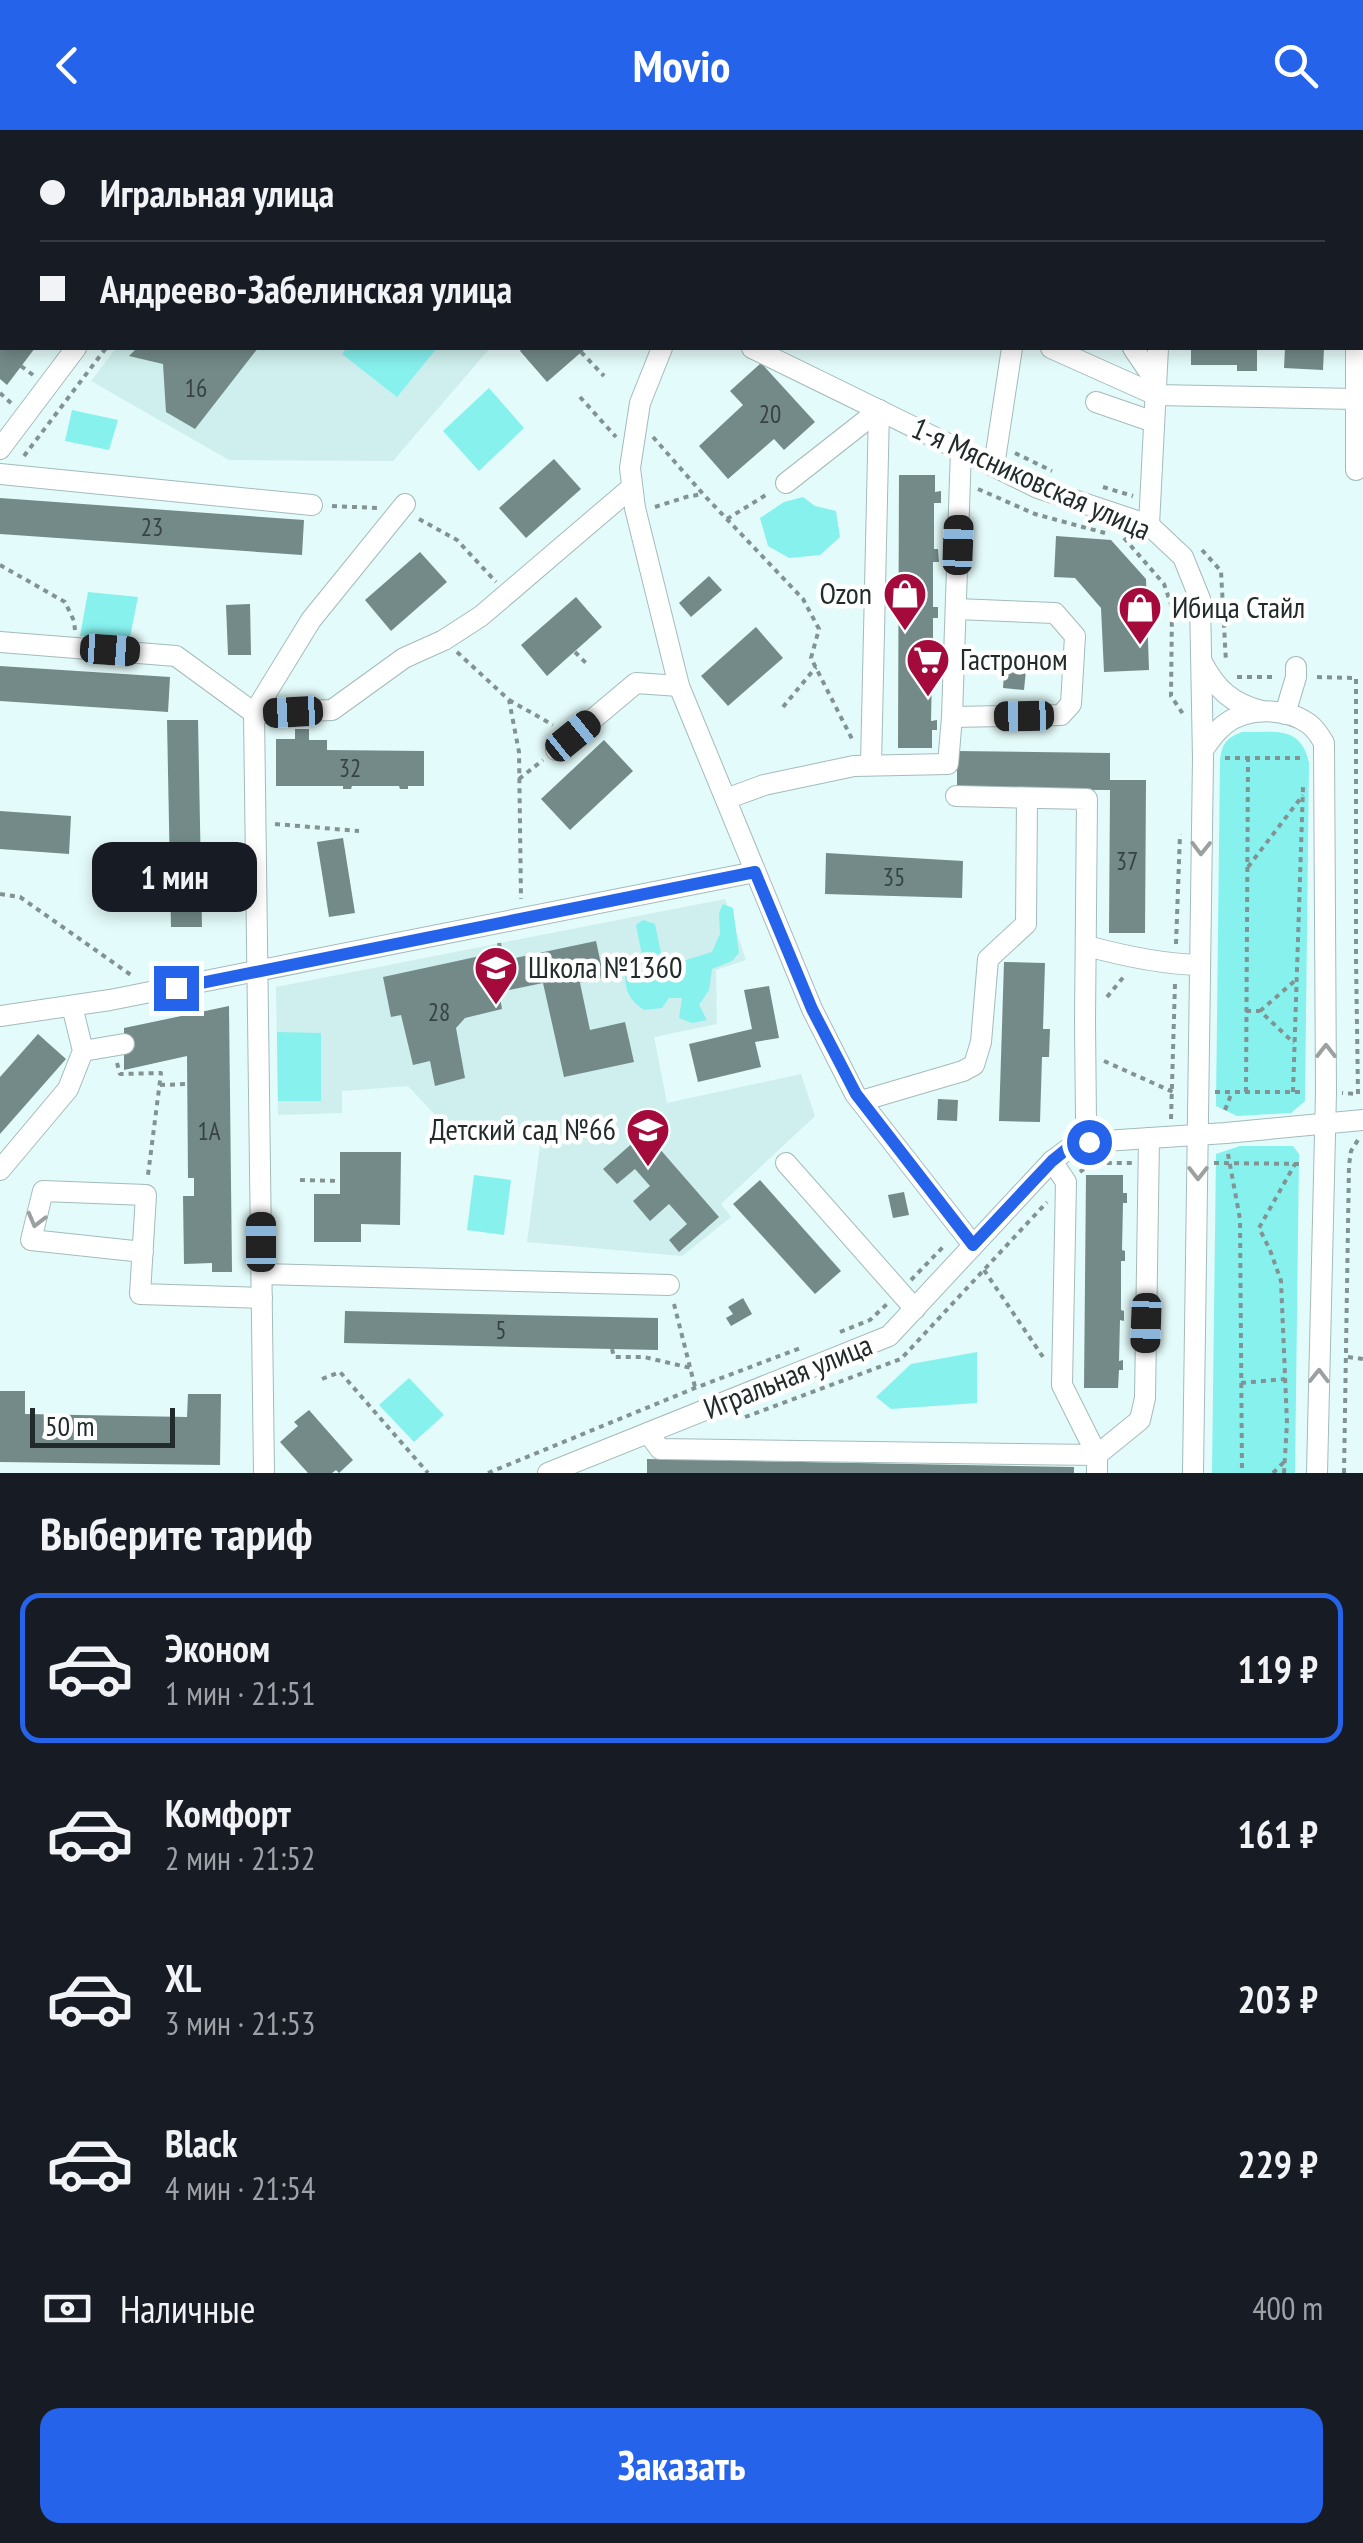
<!DOCTYPE html>
<html lang="ru">
<head>
<meta charset="utf-8">
<style>
  body { margin:0; font-family:"PT Sans Narrow",sans-serif; background:#242831; color:#f1f3f6; height:100vh; display:flex; flex-direction:column; font-size:38px; white-space:nowrap }
  * { box-sizing:border-box; margin:0 }
  p { font-size:32px; color:#9ea1a6 }
  .icon { flex:none; width:55px; height:55px; fill:none; stroke:currentColor; stroke-width:2; stroke-linecap:round; stroke-linejoin:round }
  .map { position:relative; height:1343px; overflow:hidden }
  .sheet { display:flex; flex-direction:column; background:#171b24; flex:1 }
  .sheet>* { flex:none }
  .hud { position:absolute; left:0px; top:0px; width:1365px; height:220px; box-shadow:0 5px 15px #0003; display:grid; align-content:center; height:220px; padding:0 40px; background:#171b24 }
  .scale { position:absolute; left:30px; bottom:25px; width:145px; box-sizing:border-box; padding-left:10px; border:5px solid #222b2b; border-top:0; font-size:28px; line-height:35px; white-space:nowrap; color:#222b2b; -webkit-text-stroke:8px #fff; paint-order:stroke }
  .end { position:absolute; width:45px; height:45px; margin:-22px; border:12px solid #2563eb; background:#fff; box-shadow:0 0 0 5px #fff }
  .from { border-radius:50% }
  .bubble { position:absolute; height:70px; border-radius:20px; background:#171b24; box-shadow:0 5px 15px #0003; font-size:32px; font-weight:600; line-height:70px; text-align:center }
  .car { position:absolute; width:30px; height:60px; margin:-30px -15px; border-radius:12px; box-shadow:0 0 8px 2px #0007; background:linear-gradient(#222 24%,#8ab4d8 0 40%,#222 0 76%,#8ab4d8 0 86%,#222 0) }
  .hud b { display:flex; align-items:center; gap:35px; height:95px; font-size:38px }
  .hud b+b { border-top:2px solid #363941 }
  .hud i { width:25px; height:25px; background:#f1f3f6 }
  ul { padding:0; list-style:none }
  li { display:flex; align-items:center; gap:30px; height:150px; margin:0 20px 15px; padding:0 20px; border:5px solid transparent; border-radius:20px }
  li div { flex:1 }
  li b { display:block; font-size:38px }
  li em { font-style:normal; font-weight:600 }
  li.on { border-color:#2563eb }
  li>.icon { width:90px; height:90px; stroke-width:1.5 }
  h2 { padding:0 40px; font-size:45px; line-height:120px }
  .pay { display:flex; align-items:center; gap:25px; height:110px; padding:0 40px; font-size:38px }
  .pay p { margin-inline-start:auto }
  .button { display:flex; gap:20px; margin-top:auto; padding:20px 40px }
  .button a { flex:1; height:115px; border-radius:20px; background:#2563eb; color:#fff; font-size:40px; font-weight:600; line-height:115px; text-align:center }
  header { display:flex; justify-content:space-between; align-items:center; height:130px; padding:0 40px; background:#2563eb; color:#fff; font-size:45px; font-weight:600 }
  .map>svg:first-child { display:block }
</style>
</head>
<body>
<header><svg class="icon" aria-label="back" viewBox="0 0 24 24"><path d="M15 5l-7 7 7 7"/></svg>Movio<svg class="icon" aria-label="search" viewBox="0 0 24 24"><circle cx="10" cy="10" r="6"/><path d="M15 15l6 6"/></svg></header>
<div class="map">
<svg width="1363" height="1343" viewBox="0 0 1363 1343">
  <rect width="100%" height="100%" fill="#e3fbfa"/>
  <g fill="#ceefed">
    <path d="M 116,218 L 490,218 L 393,331 L 229,330 L 91,251 Z"/>
    <path d="M 725,769 L 746,830 L 716,840 L 717,894 L 654,907 L 667,973 L 801,944 L 815,986 L 721,1074 L 731,1087 L 682,1126 L 527,1112 L 542,1001 L 452,1003 L 408,956 L 342,961 L 342,983 L 278,985 L 276,857 Z"/>
  </g>
  <g fill="#87f1ee">
    <path d="M 347,218 L 437,218 L 397,267 L 342,224 Z"/>
    <path d="M 489,258 L 524,298 L 479,341 L 443,301 Z"/>
    <path d="M 72,280 L 118,290 L 109,320 L 65,311 Z"/>
    <path d="M 803,367 L 815,376 L 836,381 L 840,407 L 820,425 L 789,428 L 768,416 L 760,388 L 784,372 Z"/>
    <path d="M 88,462 L 138,467 L 129,512 L 80,506 Z"/>
    <path d="M 1242,602 C 1273,603 1301,594 1309,633 L 1305,971 L 1291,983 L 1237,986 L 1216,976 L 1220,630 C 1222,614 1226,608 1242,602 Z"/>
    <path d="M 723,774 L 733,778 L 739,823 L 732,831 L 712,839 L 709,860 L 699,875 L 707,890 L 692,893 L 679,888 L 682,868 L 669,868 L 662,878 L 644,880 C 625,867 625,857 625,835 L 643,830 L 636,795 L 643,790 L 655,794 L 662,828 L 686,830 L 712,822 L 720,804 L 719,783 Z"/>
    <path d="M 277,902 L 321,903 L 321,971 L 278,971 Z"/>
    <path d="M 1240,1016 L 1293,1016 L 1299,1024 L 1295,1343 L 1212,1343 L 1216,1024 Z"/>
    <path d="M 474,1045 L 511,1050 L 504,1105 L 467,1100 Z"/>
    <path d="M 977,1222 L 977,1273 L 891,1279 L 876,1267 L 911,1234 Z"/>
    <path d="M 409,1248 L 444,1285 L 414,1312 L 379,1275 Z"/>
  </g>
  <g fill="#738a88">
    <path d="M 0,218 L 35,218 L 7,255 L 0,249 Z"/>
    <path d="M 137,218 L 258,218 L 195,299 L 166,282 L 163,234 L 129,226 Z"/>
    <path d="M 523,218 L 586,218 L 547,252 L 520,221 Z"/>
    <path d="M 1191,218 L 1257,218 L 1257,241 L 1237,241 L 1237,235 L 1191,235 Z"/>
    <path d="M 1285,218 L 1324,218 L 1323,240 L 1284,238 Z"/>
    <path d="M 761,233 L 815,292 L 784,320 L 774,309 L 728,349 L 699,316 L 743,275 L 730,261 Z"/>
    <path d="M 554,329 L 581,359 L 526,408 L 499,378 Z"/>
    <path d="M 899,345 L 935,345 L 935,362 L 941,361 L 941,373 L 934,373 L 934,419 L 938,419 L 939,432 L 933,432 L 933,477 L 938,477 L 938,488 L 933,488 L 933,530 L 938,530 L 938,542 L 932,542 L 931,591 L 937,590 L 937,600 L 932,600 L 932,618 L 898,618 Z"/>
    <path d="M 0,368 L 304,390 L 302,425 L 0,404 Z"/>
    <path d="M 1056,406 L 1111,410 L 1146,449 L 1149,540 L 1104,542 L 1101,478 L 1075,448 L 1054,447 Z"/>
    <path d="M 420,422 L 447,452 L 391,501 L 365,470 Z"/>
    <path d="M 709,446 L 722,460 L 691,487 L 679,473 Z"/>
    <path d="M 576,467 L 602,497 L 547,546 L 521,515 Z"/>
    <path d="M 250,474 L 251,525 L 228,525 L 226,475 Z"/>
    <path d="M 756,497 L 783,528 L 728,576 L 701,546 Z"/>
    <path d="M 1005,529 L 1019,530 L 1019,540 L 1026,540 L 1024,560 L 1003,558 Z"/>
    <path d="M 0,536 L 170,547 L 168,582 L 0,571 Z"/>
    <path d="M 167,590 L 198,590 L 202,797 L 171,797 Z"/>
    <path d="M 295,599 L 309,599 L 309,610 L 327,610 L 327,620 L 424,621 L 424,656 L 408,656 L 408,659 L 400,659 L 399,656 L 352,656 L 351,659 L 343,659 L 343,656 L 276,656 L 276,609 L 295,609 Z"/>
    <path d="M 604,610 L 633,641 L 570,700 L 541,669 Z"/>
    <path d="M 957,621 L 1110,623 L 1110,650 L 1146,650 L 1145,803 L 1109,803 L 1110,660 L 957,659 Z"/>
    <path d="M 0,681 L 71,686 L 69,724 L 0,719 Z"/>
    <path d="M 343,708 L 355,783 L 329,787 L 317,712 Z"/>
    <path d="M 826,723 L 963,731 L 962,768 L 825,764 Z"/>
    <path d="M 596,811 L 604,848 L 580,853 L 590,900 L 625,892 L 634,932 L 564,947 L 543,853 L 499,862 L 502,879 L 465,888 L 456,898 L 465,948 L 435,956 L 430,931 L 413,935 L 401,885 L 391,887 L 383,847 L 494,823 L 496,832 Z"/>
    <path d="M 1004,832 L 1045,833 L 1043,899 L 1050,899 L 1049,927 L 1042,927 L 1040,992 L 999,991 Z"/>
    <path d="M 769,856 L 779,908 L 755,912 L 761,937 L 698,952 L 689,914 L 752,899 L 744,860 Z"/>
    <path d="M 229,876 L 232,1142 L 212,1142 L 212,1133 L 184,1134 L 183,1066 L 194,1066 L 194,1048 L 188,1048 L 187,926 L 124,940 L 124,898 Z"/>
    <path d="M 38,904 L 66,929 L 0,1004 L 0,947 Z"/>
    <path d="M 938,969 L 958,970 L 957,991 L 937,990 Z"/>
    <path d="M 645,1002 L 719,1087 L 679,1122 L 669,1110 L 687,1094 L 669,1074 L 650,1091 L 633,1071 L 650,1056 L 635,1039 L 617,1054 L 603,1039 Z"/>
    <path d="M 340,1022 L 401,1022 L 400,1095 L 361,1094 L 361,1112 L 314,1112 L 314,1064 L 340,1064 Z"/>
    <path d="M 1086,1045 L 1123,1045 L 1123,1063 L 1127,1063 L 1127,1073 L 1123,1073 L 1122,1120 L 1125,1121 L 1125,1131 L 1121,1131 L 1121,1180 L 1124,1181 L 1124,1191 L 1120,1190 L 1119,1231 L 1123,1230 L 1123,1240 L 1119,1240 L 1118,1258 L 1084,1258 Z"/>
    <path d="M 760,1050 L 841,1141 L 815,1164 L 733,1074 Z"/>
    <path d="M 904,1062 L 909,1085 L 893,1088 L 888,1065 Z"/>
    <path d="M 743,1168 L 752,1184 L 731,1196 L 726,1188 L 733,1184 L 728,1177 Z"/>
    <path d="M 345,1181 L 658,1188 L 658,1220 L 344,1213 Z"/>
    <path d="M 0,1261 L 25,1261 L 25,1284 L 187,1287 L 188,1264 L 221,1264 L 220,1335 L 0,1332 Z"/>
    <path d="M 309,1280 L 353,1330 L 339,1343 L 336,1340 L 332,1343 L 308,1343 L 280,1312 L 298,1296 L 294,1292 Z"/>
    <path d="M 647,1329 L 1074,1337 L 1074,1343 L 647,1343 Z"/>
  </g>
  <g fill="none" stroke-linecap="round" stroke-linejoin="round">
    <defs>
      <g id="minor">
        <path d="M 574,0 L 578,2"/>
        <path d="M 238,2 L 240,0"/>
        <path d="M 1126,2 L 1126,0"/>
        <path d="M 1362,97 L 1363,96"/>
        <path d="M 662,218 L 640,273 L 630,338 L 635,378 L 679,556 L 812,879 L 855,964 L 973,1115"/>
        <path d="M 752,218 L 1038,358 L 1149,395 L 1183,427 L 1200,469 L 1203,629 L 1193,1343"/>
        <path d="M 1051,218 L 1156,265 L 1355,269"/>
        <path d="M 1133,218 L 1156,252"/>
        <path d="M 1356,218 L 1356,340"/>
        <path d="M 1096,272 L 1154,292"/>
        <path d="M 0,319 L 76,218"/>
        <path d="M 994,336 L 1012,218"/>
        <path d="M 0,344 L 312,375"/>
        <path d="M 786,353 L 879,280"/>
        <path d="M 1149,395 L 1158,218"/>
        <path d="M 0,512 L 176,526 L 254,583 L 332,580 L 404,528 L 444,510 L 481,486 L 632,357"/>
        <path d="M 1202,532 C 1216,559 1232,574 1262,581"/>
        <path d="M 1285,584 L 1296,547 L 1296,537"/>
        <path d="M 952,587 L 1061,585 L 1071,574 L 1075,506 L 1055,483 L 956,479"/>
        <path d="M 556,620 L 636,553 L 679,556"/>
        <path d="M 1203,620 C 1209,611 1215,602 1224,595 C 1246,577 1286,577 1309,594 C 1316,599 1320,606 1324,613 L 1326,962 L 1317,1343"/>
        <path d="M 871,635 L 879,280"/>
        <path d="M 956,666 L 1087,669 L 1085,891 L 1086,992 L 1089,1012"/>
        <path d="M 726,669 L 764,655 L 854,636 L 948,634 L 952,587 L 961,319"/>
        <path d="M 1087,816 C 1124,826 1161,834 1199,835"/>
        <path d="M 0,886 L 110,870 L 755,742"/>
        <path d="M 83,921 L 124,914"/>
        <path d="M 861,971 L 963,941 L 974,935 L 981,912 L 988,829 L 1026,794 L 1027,668"/>
        <path d="M 1052,1031 L 1066,1052 L 1062,1255 L 1097,1325 L 1097,1343"/>
        <path d="M 786,1033 L 915,1179"/>
        <path d="M 0,1040 L 68,959 L 83,921 L 72,876"/>
        <path d="M 143,1122 L 31,1110 L 43,1061 L 146,1065 L 140,1164 L 262,1168"/>
        <path d="M 262,1144 L 669,1155"/>
        <path d="M 648,1303 L 660,1319 L 1097,1325 L 1140,1290 L 1145,1268 L 1149,1008"/>
        <path d="M 264,1343 L 254,583 L 311,490 L 405,374"/>
        <path d="M 548,1343 L 889,1206 L 1052,1031 L 1068,1019 L 1089,1012 L 1226,1003 L 1363,990"/>
      </g>
    </defs>
    <use href="#minor" stroke="#a4bbba" stroke-width="22"/>
    <g stroke="#839393" stroke-width="4" stroke-dasharray="5 5" stroke-linecap="butt">
      <path d="M 100,2 L 100,0"/>
      <path d="M 267,2 L 269,0"/>
      <path d="M 1020,2 L 1021,0"/>
      <path d="M 1172,2 L 1172,0"/>
      <path d="M 0,153 L 2,150"/>
      <path d="M 581,222 L 604,246"/>
      <path d="M 21,236 L 33,245"/>
      <path d="M 0,263 L 11,273"/>
      <path d="M 580,267 L 616,307"/>
      <path d="M 653,307 L 703,364 L 803,469 L 819,499 L 811,528 L 852,609"/>
      <path d="M 1015,323 L 1052,341"/>
      <path d="M 24,326 L 106,218"/>
      <path d="M 1103,357 L 1133,366"/>
      <path d="M 978,359 L 1035,384 L 1105,403"/>
      <path d="M 332,376 L 377,378"/>
      <path d="M 655,377 L 686,367 L 703,364"/>
      <path d="M 419,389 L 457,410 L 496,452"/>
      <path d="M 727,389 L 769,363"/>
      <path d="M 1124,408 L 1164,454 L 1172,477 L 1171,566 L 1183,584"/>
      <path d="M 1202,420 L 1221,441 L 1226,532"/>
      <path d="M 0,435 L 65,472 L 74,491 L 75,500"/>
      <path d="M 457,522 L 509,570 L 519,622 L 521,769"/>
      <path d="M 575,522 L 589,536"/>
      <path d="M 1237,547 L 1277,547"/>
      <path d="M 1317,547 L 1356,548 L 1356,828 L 1358,964 L 1342,963"/>
      <path d="M 509,570 L 553,595"/>
      <path d="M 783,577 L 816,537"/>
      <path d="M 1225,628 L 1303,628"/>
      <path d="M 519,649 L 543,630"/>
      <path d="M 275,694 L 359,701"/>
      <path d="M 1248,737 L 1303,665"/>
      <path d="M 0,764 L 20,767 L 131,845"/>
      <path d="M 499,813 L 502,831"/>
      <path d="M 1176,814 L 1180,704"/>
      <path d="M 1107,867 L 1126,844"/>
      <path d="M 1246,881 L 1260,881 L 1294,913"/>
      <path d="M 1260,881 L 1297,849"/>
      <path d="M 1104,931 L 1173,962"/>
      <path d="M 117,933 L 120,944 L 161,943 L 148,1045"/>
      <path d="M 160,955 L 187,954"/>
      <path d="M 1215,962 L 1305,962"/>
      <path d="M 1246,962 L 1248,629"/>
      <path d="M 1293,962 L 1303,657"/>
      <path d="M 1225,980 L 1232,962"/>
      <path d="M 1171,989 L 1175,853"/>
      <path d="M 1228,1024 L 1240,1089 L 1242,1343"/>
      <path d="M 1214,1033 L 1304,1034"/>
      <path d="M 1080,1042 L 1091,1033 L 1132,1033"/>
      <path d="M 300,1050 L 340,1051"/>
      <path d="M 984,1140 L 1043,1227"/>
      <path d="M 911,1150 L 943,1117"/>
      <path d="M 674,1174 L 695,1257"/>
      <path d="M 840,1202 L 870,1190 L 887,1174"/>
      <path d="M 612,1219 L 614,1227 L 644,1227 L 691,1238"/>
      <path d="M 1348,1227 L 1363,1229"/>
      <path d="M 322,1249 L 340,1242 L 428,1343"/>
      <path d="M 1241,1253 L 1285,1249"/>
      <path d="M 745,1287 L 901,1229 L 1047,1072"/>
      <path d="M 488,1343 L 695,1258 L 803,1217"/>
      <path d="M 1273,1343 L 1286,1330"/>
      <path d="M 1284,1343 L 1287,1293 L 1281,1151 L 1270,1120 L 1259,1098 L 1295,1034"/>
      <path d="M 1344,1343 L 1349,1035 L 1351,1021 L 1358,1010"/>
    </g>
    <use href="#minor" stroke="#fff" stroke-width="20"/>
  </g>
  <defs><path id="oneway-chevron" d="M-2-3.5L2.5 0L-2 3.5" fill="none" stroke-width="1.6" stroke-linecap="round" stroke-linejoin="round" transform="scale(2.5)"/></defs>
  <g stroke="#9ca0a0">
    <use href="#oneway-chevron" transform="translate(1201 718) rotate(91)"/>
    <use href="#oneway-chevron" transform="translate(1326 921) rotate(-90)"/>
    <use href="#oneway-chevron" transform="translate(1198 1043) rotate(90)"/>
    <use href="#oneway-chevron" transform="translate(36 1090) rotate(105)"/>
    <use href="#oneway-chevron" transform="translate(1319 1246) rotate(-89)"/>
  </g>
  <g fill="none" stroke-linecap="round" stroke-linejoin="round">
    <path stroke="#2563eb" stroke-width="12" d="M 176,858 L 755,742 L 812,879 L 856,964 L 973,1115 L 1052,1031 L 1068,1018 L 1089,1012"/>
  </g>
  <defs>
    <symbol id="shop-pin" viewBox="-11 -11 22 30"><path d="M0 17L-7.5 6A9.5 9.5 0 1 1 7.5 6Z" fill="#a50a3c" stroke="#fff"/><path d="M-5-2.5h2.3a2.7 3.5 0 0 1 5.4 0H5L5.5 6h-11ZM-1.5-2.5h3a1.5 2.3 0 0 0-3 0Z" fill="#fff"/></symbol>
    <symbol id="supermarket-pin" viewBox="-11 -11 22 30"><path d="M0 17L-7.5 6A9.5 9.5 0 1 1 7.5 6Z" fill="#a50a3c" stroke="#fff"/><path d="M-6-5.5h2.5l.6 2H6L4.5 2H-2.5L-4.4-4H-6ZM-1.5 3.2a1.3 1.3 0 1 0 .1 0ZM3 3.2a1.3 1.3 0 1 0 .1 0Z" fill="#fff"/></symbol>
    <symbol id="school-pin" viewBox="-11 -11 22 30"><path d="M0 17L-7.5 6A9.5 9.5 0 1 1 7.5 6Z" fill="#a50a3c" stroke="#fff"/><path d="M0-5L7-2L0 1L-7-2ZM-4 1L0 2.5L4 1V4Q0 6-4 4Z" fill="#fff"/></symbol>
  </defs>
  <g fill-rule="evenodd">
    <use href="#shop-pin" x="880" y="439" width="50" height="68"/>
    <use href="#shop-pin" x="1115" y="453" width="50" height="68"/>
    <use href="#supermarket-pin" x="903" y="505" width="50" height="68"/>
    <use href="#school-pin" x="471" y="813" width="50" height="68"/>
    <use href="#school-pin" x="623" y="975" width="50" height="68"/>
  </g>
  <g text-anchor="middle" stroke-width="9" stroke-linejoin="round" paint-order="stroke">
    <g font-size="25" fill="#364342">
      <text x="196" y="267">16</text>
      <text x="770" y="293">20</text>
      <text x="152" y="406">23</text>
      <text x="350" y="647">32</text>
      <text x="1127" y="740">37</text>
      <text x="894" y="756">35</text>
      <text x="439" y="891">28</text>
      <text x="209" y="1010">1А</text>
      <text x="501" y="1209">5</text>
    </g>
    <g font-size="30" fill="#222b2b" stroke="#fff">
      <text transform="translate(1031 349) rotate(24)" y="10">1-я Мясниковская улица</text>
      <text transform="translate(788 1247) rotate(-22)" y="10">Игральная улица</text>
    </g>
    <g font-size="30" fill="#222b2b" stroke="#fff" text-anchor="start">
      <text x="872" y="474" text-anchor="end">Ozon</text>
      <text x="1172" y="488">Ибица Стайл</text>
      <text x="960" y="540">Гастроном</text>
      <text x="528" y="848">Школа №1360</text>
      <text x="616" y="1010" text-anchor="end">Детский сад №66</text>
    </g>
  </g>
</svg>
<div class="scale">50 m</div>
<i class="end from" style="left:1089px;top:1012px"></i>
<i class="end" style="left:176px;top:858px"></i>
<div class="bubble" style="left:92px;top:712px;width:165px">1 мин</div>
<i class="car" style="left:958px;top:415px;rotate:2deg"></i>
<i class="car" style="left:110px;top:520px;rotate:94deg"></i>
<i class="car" style="left:293px;top:582px;rotate:267deg"></i>
<i class="car" style="left:1024px;top:586px;rotate:269deg"></i>
<i class="car" style="left:573px;top:606px;rotate:51deg"></i>
<i class="car" style="left:261px;top:1112px;rotate:0deg"></i>
<i class="car" style="left:1146px;top:1193px;rotate:182deg"></i>
<div class="hud">
<b><i class="from"></i>Игральная улица</b>
<b><i></i>Андреево-Забелинская улица</b>
</div>
</div>
<section class="sheet">
<h2>Выберите тариф</h2>
<ul>
<li class="on"><svg class="icon" aria-label="car" viewBox="0 0 24 24"><path d="M5 17H2v-5l4-1 3-4h7l3 4 3 1v5h-3M9 17h6M6 11h13"/><circle cx="7" cy="17" r="2"/><circle cx="17" cy="17" r="2"/></svg><div><b>Эконом</b><p>1 мин · 21:51</p></div><em>119 ₽</em></li>
<li><svg class="icon" aria-label="car" viewBox="0 0 24 24"><path d="M5 17H2v-5l4-1 3-4h7l3 4 3 1v5h-3M9 17h6M6 11h13"/><circle cx="7" cy="17" r="2"/><circle cx="17" cy="17" r="2"/></svg><div><b>Комфорт</b><p>2 мин · 21:52</p></div><em>161 ₽</em></li>
<li><svg class="icon" aria-label="car" viewBox="0 0 24 24"><path d="M5 17H2v-5l4-1 3-4h7l3 4 3 1v5h-3M9 17h6M6 11h13"/><circle cx="7" cy="17" r="2"/><circle cx="17" cy="17" r="2"/></svg><div><b>XL</b><p>3 мин · 21:53</p></div><em>203 ₽</em></li>
<li><svg class="icon" aria-label="car" viewBox="0 0 24 24"><path d="M5 17H2v-5l4-1 3-4h7l3 4 3 1v5h-3M9 17h6M6 11h13"/><circle cx="7" cy="17" r="2"/><circle cx="17" cy="17" r="2"/></svg><div><b>Black</b><p>4 мин · 21:54</p></div><em>229 ₽</em></li>
</ul>
<div class="pay"><svg class="icon" aria-label="cash" viewBox="0 0 24 24"><path d="M3 7h18v10H3z"/><circle cx="12" cy="12" r="2"/></svg>Наличные<p>400 m</p></div>
<div class="button"><a>Заказать</a></div>
</section>
</body>
</html>
